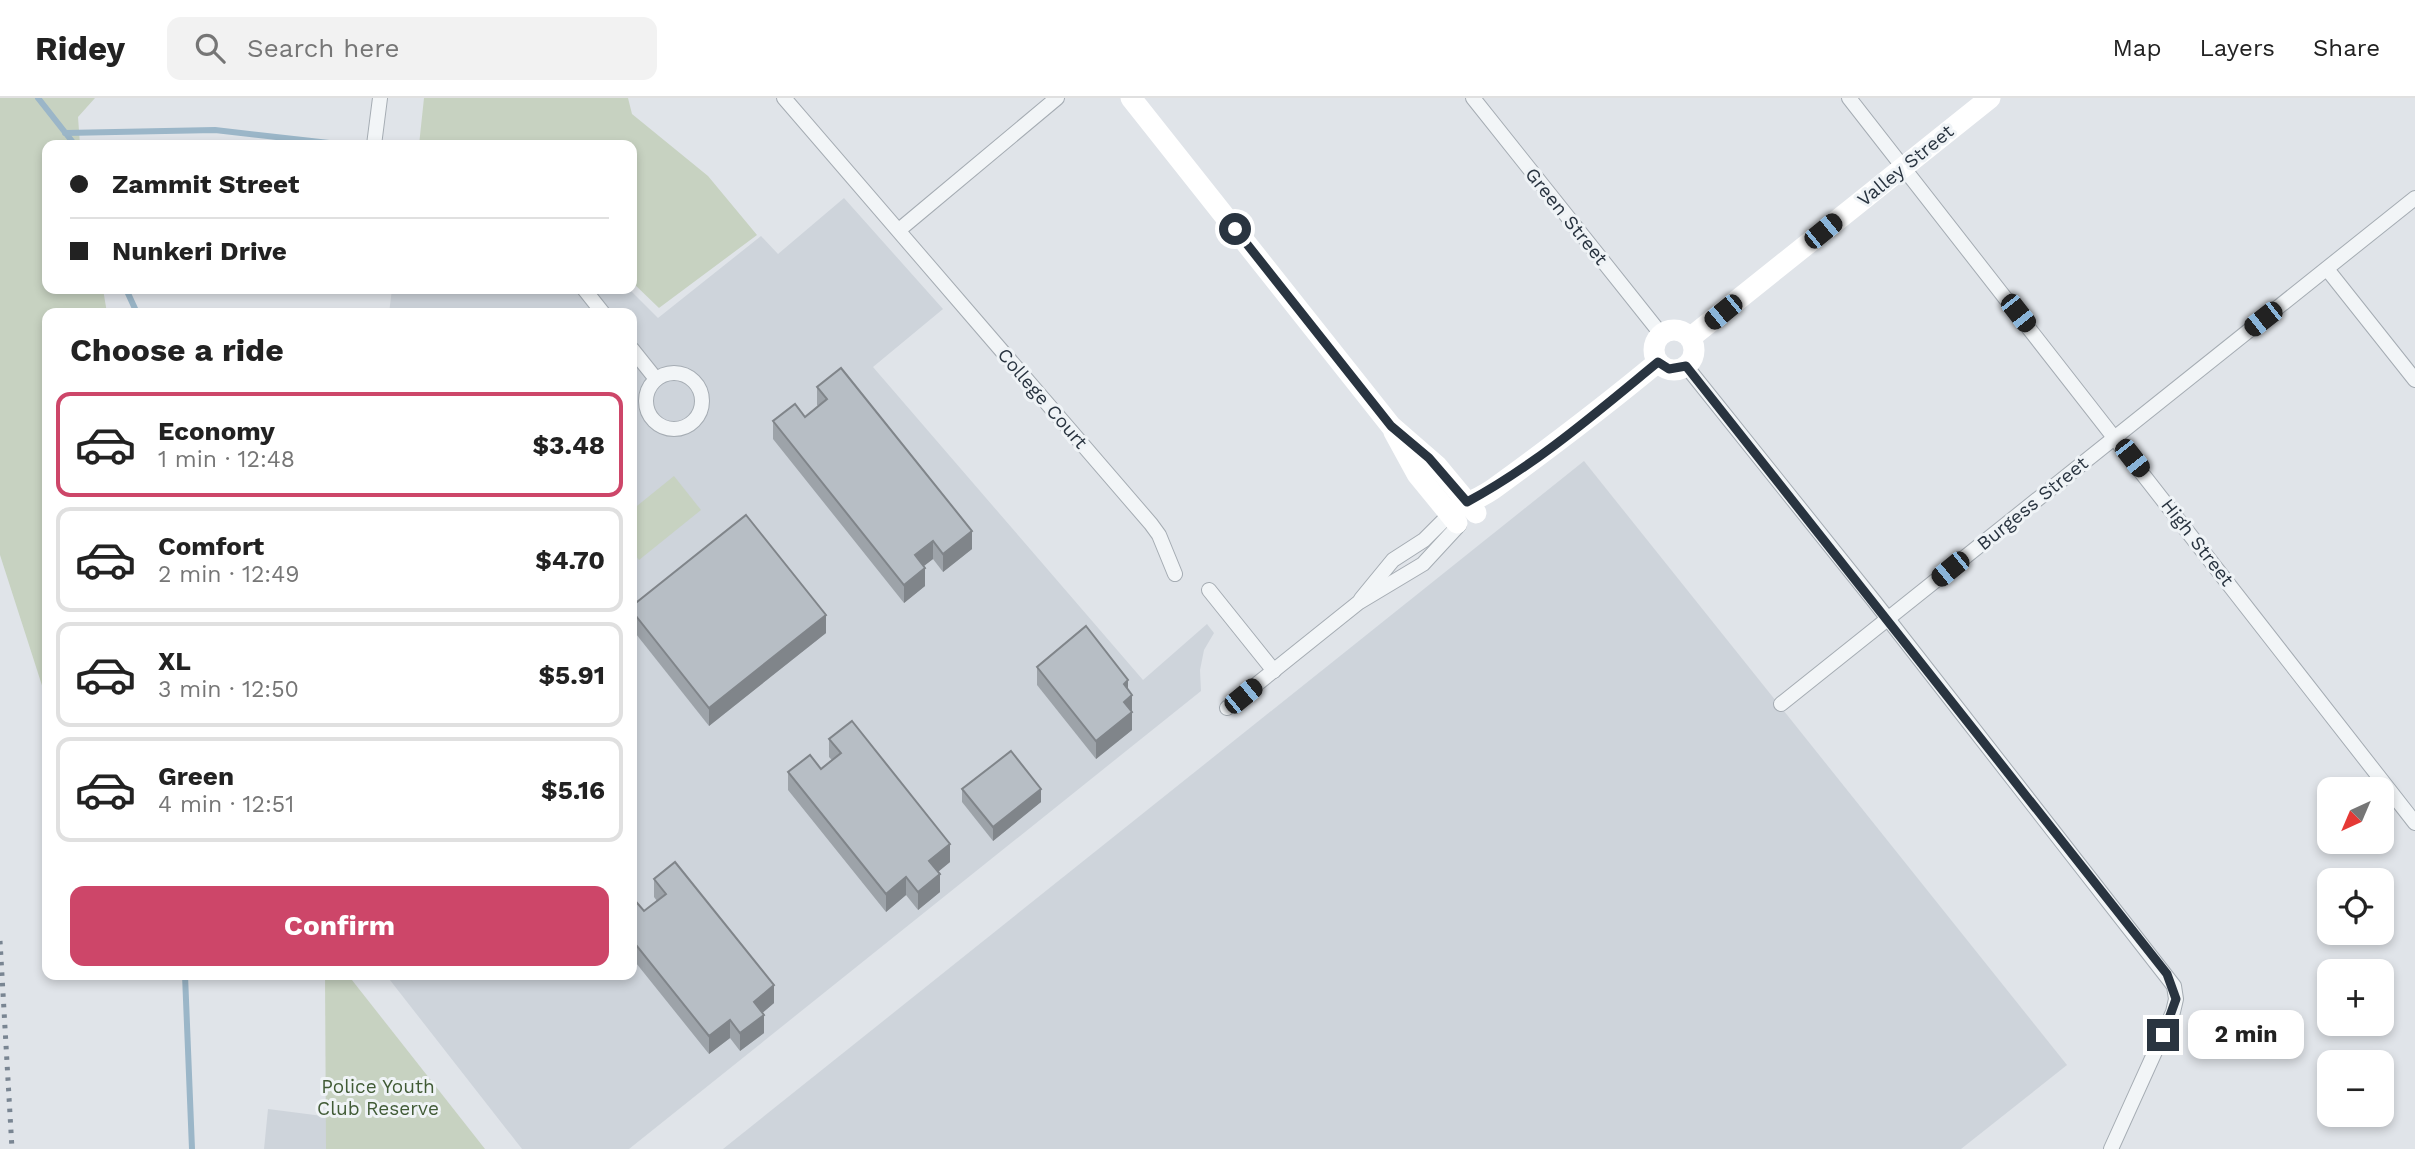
<!DOCTYPE html>
<html lang="en">
<head>
<meta charset="utf-8">
<style>
  body { margin:0; font-family:"Work Sans",sans-serif; background:#f2f2f2; color:#222; height:100vh; display:flex; flex-direction:column; font-size:26px; white-space:nowrap }
  * { box-sizing:border-box; margin:0 }
  p { font-size:23px; color:#767676 }
  .icon { flex:none; width:38px; height:38px; fill:none; stroke:currentColor; stroke-width:2; stroke-linecap:round; stroke-linejoin:round }
  .map { position:relative; flex:1; overflow:hidden }
  .drawer { position:absolute; left:42px; top:210px; width:595px; height:672px; display:flex; flex-direction:column; background:#fff; border-radius:14px; box-shadow:0 4px 10px #0003 }
  .drawer>* { flex:none }
  .guide { position:absolute; left:42px; top:42px; width:595px; height:154px; border-radius:14px; box-shadow:0 4px 10px #0003; display:grid; align-content:center; height:154px; padding:0 28px; background:#fff }
  .needle { width:46px; rotate:224deg }
  .fabs { position:absolute; left:2317px; top:679px; display:grid; gap:14px }
  .fabs a { display:grid; place-items:center; width:77px; height:77px; border-radius:14px; background:#fff; box-shadow:0 4px 10px #0003; font-size:35px }
  .end { position:absolute; width:32px; height:32px; margin:-16px; border:9px solid #293440; background:#fff; box-shadow:0 0 0 4px #fff }
  .from { border-radius:50% }
  .bubble { position:absolute; height:49px; border-radius:14px; background:#fff; box-shadow:0 4px 10px #0003; font-size:23px; font-weight:700; line-height:49px; text-align:center }
  .car { position:absolute; width:21px; height:42px; margin:-21px -10px; border-radius:9px; box-shadow:0 0 5px 2px #0007; background:linear-gradient(#222 24%,#8ab4d8 0 40%,#222 0 76%,#8ab4d8 0 86%,#222 0) }
  .guide b { display:flex; align-items:center; gap:24px; height:66px; font-size:26px }
  .guide b+b { border-top:2px solid #e0e0e0 }
  .guide i { width:18px; height:18px; background:#222 }
  ul { padding:0; list-style:none }
  li { display:flex; align-items:center; gap:21px; height:105px; margin:0 14px 10px; padding:0 14px; border:4px solid #e0e0e0; border-radius:14px }
  li div { flex:1 }
  li b { display:block; font-size:26px }
  li em { font-style:normal; font-weight:700 }
  li.active { border-color:#cd4669 }
  li>.icon { width:63px; height:63px; stroke-width:1.5 }
  h2 { padding:0 28px; font-size:32px; line-height:84px }
  .action { display:flex; gap:14px; margin-top:auto; padding:14px 28px }
  .action a { flex:1; height:80px; border-radius:14px; background:#cd4669; color:#fff; font-size:28px; font-weight:700; line-height:80px; text-align:center }
  header { display:flex; align-items:center; gap:42px; box-sizing:border-box; height:98px; padding:0 35px; background:#fff; border-bottom:2px solid #e0e0e0 }
  header strong { font-size:33px }
  nav { display:flex; gap:38px; margin-inline-start:auto; font-size:24px }
  .search { width:490px; height:63px; background:#f2f2f2; display:flex; align-items:center; gap:18px; box-sizing:border-box; padding:0 24px; border-radius:14px; color:#767676; font-size:26px }
  .map>svg:first-child { display:block }
</style>
</head>
<body>
<header>
<strong>Ridey</strong>
<div class="search"><svg class="icon" aria-label="search" viewBox="0 0 24 24"><circle cx="10" cy="10" r="6"/><path d="M15 15l6 6"/></svg>Search here</div>
<nav><a>Map</a><a>Layers</a><a>Share</a></nav>
</header>
<div class="map">
<svg width="2415" height="1051" viewBox="0 0 2415 1051">
  <rect width="100%" height="100%" fill="#e0e4e9"/>
  <g fill="#ced4db">
    <path d="M 844,100 L 943,211 L 873,269 L 1143,582 L 1207,526 L 1214,535 L 1204,552 L 1200,572 L 1201,593 L 629,1051 L 522,1051 L 386,877 L 632,877 L 632,215 L 389,215 L 392,191 L 629,191 L 658,220 L 761,138 L 778,156 Z"/>
    <path d="M 1584,363 L 2067,967 L 1961,1051 L 723,1051 Z"/>
    <path d="M 268,1011 L 346,1021 L 420,1051 L 264,1051 Z"/>
  </g>
  <g fill="#c7d2c1">
    <path d="M 0,0 L 95,0 L 78,19 L 80,47 L 47,47 L 47,191 L 103,191 L 107,215 L 47,215 L 47,603 L 0,457 Z"/>
    <path d="M 424,0 L 628,0 L 632,16 L 708,78 L 757,137 L 659,210 L 632,184 L 632,47 L 419,47 Z"/>
    <path d="M 674,378 L 701,412 L 639,462 L 632,453 L 632,412 Z"/>
    <path d="M 325,877 L 348,877 L 485,1051 L 326,1051 Z"/>
  </g>
  <g fill="none" stroke-linecap="round" stroke-linejoin="round">
    <g stroke="#9bb6c8" stroke-width="6">
      <path d="M 38,0 L 75,47"/>
      <path d="M 65,35 L 215,32 L 347,47"/>
      <path d="M 126,191 L 137,215"/>
      <path d="M 185,877 L 192,1051"/>
    </g>
    <defs>
      <g id="street">
        <path d="M 784,0 L 1151,426 L 1159,437 L 1175,476"/>
        <path d="M 1473,0 L 1661,236"/>
        <path d="M 1849,0 L 2415,725"/>
        <path d="M 374,47 L 380,0"/>
        <path d="M 899,132 L 1057,0"/>
        <path d="M 2327,171 L 2415,282"/>
        <path d="M 584,191 L 603,215"/>
        <path d="M 632,251 L 656,281"/>
        <path d="M 1686,268 L 1874,503 L 2174,888 L 2176,901 L 2173,914 L 2111,1051"/>
        <circle cx="674" cy="303" r="28"/>
        <path d="M 1209,492 L 1274,573"/>
        <path d="M 1361,501 L 1393,462 L 1424,442 L 1450,416"/>
        <path d="M 1781,606 L 2415,100"/>
        <path d="M 1227,610 L 1358,505 L 1423,466 L 1459,427"/>
      </g>
    </defs>
    <use href="#street" stroke="#a5acb3" stroke-width="16"/>
    <use href="#street" stroke="#f2f5f7" stroke-width="14"/>
    <g stroke="#fff" stroke-width="21">
      <path d="M 1131,0 L 1391,328 L 1437,368 L 1476,415"/>
      <circle cx="1674" cy="252" r="20"/>
      <path d="M 1690,240 L 1990,0"/>
      <path d="M 1394,334 L 1417,376 L 1457,425"/>
      <path d="M 1450,416 C 1464,405 1482,400 1496,389 C 1551,349 1605,308 1658,264"/>
    </g>
    <path stroke="#798592" stroke-width="5" stroke-dasharray="3.5 7" stroke-linecap="butt" d="M 0,843 L 12,1051"/>
  </g>
  <g fill="#9da3a9">
    <path d="M 817,289 L 972,451 L 943,474 L 933,461 L 923,468 L 925,488 L 904,505 L 773,341 L 773,323 L 805,319 L 818,308 L 817,307 Z"/>
    <path d="M 632,508 L 826,535 L 709,628 L 632,531 Z"/>
    <path d="M 1037,569 L 1128,592 L 1132,615 L 1132,632 L 1096,661 L 1037,587 Z"/>
    <path d="M 829,641 L 950,764 L 938,774 L 940,794 L 918,812 L 906,797 L 886,814 L 788,692 L 788,674 L 821,671 L 832,662 L 829,659 Z"/>
    <path d="M 962,691 L 1041,704 L 993,743 L 962,704 Z"/>
    <path d="M 654,781 L 774,905 L 762,915 L 764,935 L 740,953 L 730,940 L 709,956 L 632,860 L 632,799 L 644,813 L 657,803 L 654,799 Z"/>
  </g>
  <g fill="#80858a">
    <path d="M 972,433 L 972,451 L 943,474 L 943,456 Z"/>
    <path d="M 933,443 L 933,461 L 915,475 L 915,457 Z"/>
    <path d="M 925,470 L 925,488 L 904,505 L 904,487 Z"/>
    <path d="M 826,517 L 826,535 L 709,628 L 709,610 Z"/>
    <path d="M 1128,582 L 1128,600 L 1124,586 Z"/>
    <path d="M 1132,597 L 1132,632 L 1096,661 L 1096,643 L 1124,604 Z"/>
    <path d="M 1041,691 L 1041,704 L 993,743 L 993,729 Z"/>
    <path d="M 950,746 L 950,764 L 929,781 L 929,763 Z"/>
    <path d="M 940,776 L 940,794 L 918,812 L 918,794 Z"/>
    <path d="M 906,779 L 906,797 L 886,814 L 886,796 Z"/>
    <path d="M 774,887 L 774,905 L 754,922 L 754,904 Z"/>
    <path d="M 764,917 L 764,935 L 740,953 L 740,935 Z"/>
    <path d="M 730,922 L 730,940 L 709,956 L 709,938 Z"/>
  </g>
  <g fill="#b7bec5" stroke="#80858a" stroke-width="2">
    <path d="M 841,270 L 972,433 L 943,456 L 933,443 L 915,457 L 925,470 L 904,487 L 773,323 L 795,306 L 805,319 L 827,301 L 817,289 Z"/>
    <path d="M 746,417 L 826,517 L 709,610 L 632,513 L 632,508 Z"/>
    <path d="M 1086,528 L 1128,582 L 1124,586 L 1132,597 L 1124,604 L 1132,614 L 1096,643 L 1037,569 Z"/>
    <path d="M 852,623 L 950,746 L 929,763 L 940,776 L 918,794 L 906,779 L 886,796 L 788,674 L 810,657 L 821,671 L 841,655 L 829,641 Z"/>
    <path d="M 1011,653 L 1041,691 L 993,729 L 962,691 Z"/>
    <path d="M 675,764 L 774,887 L 754,904 L 764,917 L 740,935 L 730,922 L 709,938 L 632,842 L 632,799 L 644,813 L 666,796 L 654,781 Z"/>
  </g>
  <g fill="none" stroke-linecap="round" stroke-linejoin="round">
    <path stroke="#293440" stroke-width="9" d="M 1235,131 L 1391,328 L 1429,360 L 1467,404 C 1536,367 1597,314 1658,264 L 1669,271 L 1686,268 L 2167,876 L 2176,901 L 2163,937"/>
  </g>
  <g text-anchor="middle" stroke-width="6" stroke-linejoin="round" paint-order="stroke">
    <g font-size="19" fill="#293440" stroke="#eff3f6">
      <text transform="translate(1905 67) rotate(-39)" y="7">Valley Street</text>
      <text transform="translate(1567 118) rotate(51)" y="7">Green Street</text>
      <text transform="translate(1043 300) rotate(49)" y="7">College Court</text>
      <text transform="translate(2032 405) rotate(-39)" y="7">Burgess Street</text>
      <text transform="translate(2198 444) rotate(52)" y="7">High Street</text>
    </g>
    <g font-size="19" fill="#415b36" stroke="#eff3f6">
      <text x="378" y="995">Police Youth<tspan x="378" dy="22">Club Reserve</tspan></text>
    </g>
  </g>
</svg>
<div class="fabs">
<a><svg class="needle" viewBox="-14 -14 28 28"><path d="M0-13l5 13h-10z" fill="#e53935"/><path d="M0 13l5-13h-10z" fill="#767676"/></svg></a>
<a><svg class="icon" aria-label="locate" viewBox="0 0 24 24"><circle cx="12" cy="12" r="6"/><path d="M12 2v4M12 18v4M2 12h4M18 12h4"/></svg></a>
<a>+</a>
<a>−</a>
</div>
<i class="end from" style="left:1235px;top:131px"></i>
<i class="end" style="left:2163px;top:937px"></i>
<div class="bubble" style="left:2188px;top:912px;width:116px">2 min</div>
<i class="car" style="left:1823px;top:133px;rotate:51deg"></i>
<i class="car" style="left:1723px;top:214px;rotate:231deg"></i>
<i class="car" style="left:2018px;top:215px;rotate:142deg"></i>
<i class="car" style="left:2263px;top:221px;rotate:232deg"></i>
<i class="car" style="left:2132px;top:360px;rotate:142deg"></i>
<i class="car" style="left:1950px;top:471px;rotate:231deg"></i>
<i class="car" style="left:1243px;top:598px;rotate:51deg"></i>
<div class="guide">
<b><i class="from"></i>Zammit Street</b>
<b><i></i>Nunkeri Drive</b>
</div>
<section class="drawer">
<h2>Choose a ride</h2>
<ul>
<li class="active"><svg class="icon" aria-label="car" viewBox="0 0 24 24"><path d="M5 17H2v-5l4-1 3-4h7l3 4 3 1v5h-3M9 17h6M6 11h13"/><circle cx="7" cy="17" r="2"/><circle cx="17" cy="17" r="2"/></svg><div><b>Economy</b><p>1 min · 12:48</p></div><em>$3.48</em></li>
<li><svg class="icon" aria-label="car" viewBox="0 0 24 24"><path d="M5 17H2v-5l4-1 3-4h7l3 4 3 1v5h-3M9 17h6M6 11h13"/><circle cx="7" cy="17" r="2"/><circle cx="17" cy="17" r="2"/></svg><div><b>Comfort</b><p>2 min · 12:49</p></div><em>$4.70</em></li>
<li><svg class="icon" aria-label="car" viewBox="0 0 24 24"><path d="M5 17H2v-5l4-1 3-4h7l3 4 3 1v5h-3M9 17h6M6 11h13"/><circle cx="7" cy="17" r="2"/><circle cx="17" cy="17" r="2"/></svg><div><b>XL</b><p>3 min · 12:50</p></div><em>$5.91</em></li>
<li><svg class="icon" aria-label="car" viewBox="0 0 24 24"><path d="M5 17H2v-5l4-1 3-4h7l3 4 3 1v5h-3M9 17h6M6 11h13"/><circle cx="7" cy="17" r="2"/><circle cx="17" cy="17" r="2"/></svg><div><b>Green</b><p>4 min · 12:51</p></div><em>$5.16</em></li>
</ul>
<div class="action"><a>Confirm</a></div>
</section>
</div>
</body>
</html>
